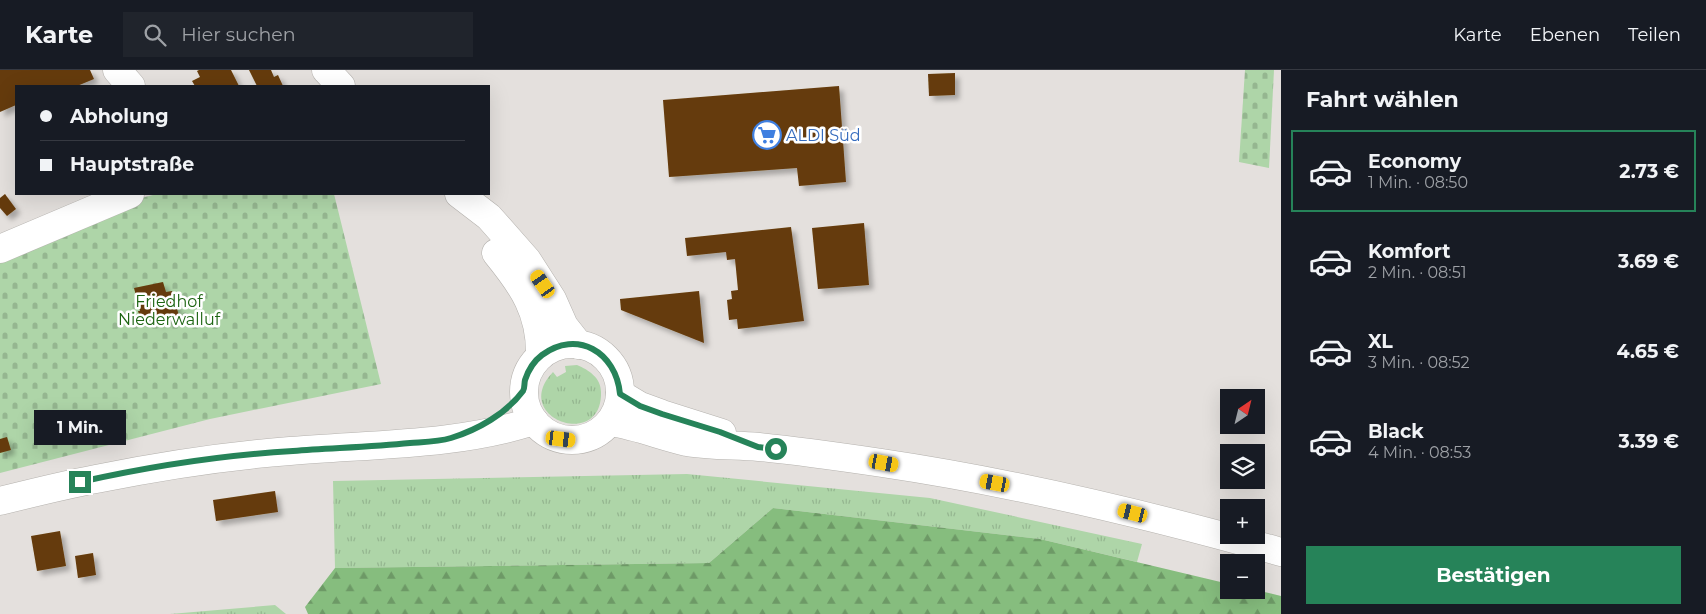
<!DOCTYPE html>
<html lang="de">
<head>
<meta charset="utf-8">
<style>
  body { margin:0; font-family:Montserrat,sans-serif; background:#20242c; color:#f1f3f6; height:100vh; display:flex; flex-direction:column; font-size:19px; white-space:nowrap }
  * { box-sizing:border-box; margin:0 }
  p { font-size:16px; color:#9ea1a6 }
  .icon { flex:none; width:28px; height:28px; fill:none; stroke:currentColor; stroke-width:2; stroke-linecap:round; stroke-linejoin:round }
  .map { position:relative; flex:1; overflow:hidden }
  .drawer { display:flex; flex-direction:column; background:#171b24; width:425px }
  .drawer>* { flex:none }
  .hud { position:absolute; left:15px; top:15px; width:475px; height:110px; border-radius:0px; box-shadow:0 5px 20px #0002; display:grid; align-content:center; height:110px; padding:0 25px; background:#171b24 }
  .needle { width:32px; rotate:35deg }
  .tools { position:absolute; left:1220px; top:319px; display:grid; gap:10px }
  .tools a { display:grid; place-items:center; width:45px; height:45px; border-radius:0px; background:#171b24; box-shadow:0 5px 20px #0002; font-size:25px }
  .end { position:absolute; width:22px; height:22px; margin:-11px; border:6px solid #268359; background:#fff; box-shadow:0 0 0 2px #fff }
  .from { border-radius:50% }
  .bubble { position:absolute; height:35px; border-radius:0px; background:#171b24; box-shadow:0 5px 20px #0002; font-size:16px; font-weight:700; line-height:35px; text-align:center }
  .car { position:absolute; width:15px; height:30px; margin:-15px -8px; border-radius:6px; box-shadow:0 0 4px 1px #0007; background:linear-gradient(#f5c518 24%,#345 0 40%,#f5c518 0 76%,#345 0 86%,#f5c518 0) }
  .hud b { display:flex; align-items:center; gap:18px; height:48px; font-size:19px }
  .hud b+b { border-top:1px solid #363941 }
  .hud i { width:12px; height:12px; background:#f1f3f6 }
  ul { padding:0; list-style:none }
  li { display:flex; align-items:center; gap:15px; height:82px; margin:0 10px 8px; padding:0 15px; border:2px solid transparent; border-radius:0px }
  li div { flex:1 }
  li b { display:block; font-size:19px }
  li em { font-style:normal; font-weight:700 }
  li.selected { border-color:#268359 }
  li>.icon { width:45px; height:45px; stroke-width:1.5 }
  h2 { padding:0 25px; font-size:22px; line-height:60px }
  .button { display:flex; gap:10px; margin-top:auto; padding:10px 25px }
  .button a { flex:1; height:58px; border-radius:0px; background:#268359; color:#fff; font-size:20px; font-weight:700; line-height:58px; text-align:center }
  header { display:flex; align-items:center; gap:30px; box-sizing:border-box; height:70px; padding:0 25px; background:#171b24; border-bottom:1px solid #363941 }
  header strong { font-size:24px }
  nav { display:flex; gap:28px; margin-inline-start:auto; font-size:18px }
  .search { width:350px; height:45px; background:#20242c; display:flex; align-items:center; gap:12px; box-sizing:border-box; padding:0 18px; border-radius:0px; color:#9ea1a6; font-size:19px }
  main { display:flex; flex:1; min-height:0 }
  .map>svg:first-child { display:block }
</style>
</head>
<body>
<header>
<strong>Karte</strong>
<div class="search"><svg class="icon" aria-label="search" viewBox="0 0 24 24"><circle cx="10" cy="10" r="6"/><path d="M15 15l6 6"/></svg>Hier suchen</div>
<nav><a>Karte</a><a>Ebenen</a><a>Teilen</a></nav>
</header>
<main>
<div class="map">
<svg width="1281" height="544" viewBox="0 0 1281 544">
  <defs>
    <pattern id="grass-tufts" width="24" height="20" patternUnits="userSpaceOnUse" patternTransform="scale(1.25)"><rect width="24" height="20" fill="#aed5a8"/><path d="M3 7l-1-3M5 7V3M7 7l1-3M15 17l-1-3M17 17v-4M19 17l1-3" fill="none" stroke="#95b690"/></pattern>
    <pattern id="forest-firs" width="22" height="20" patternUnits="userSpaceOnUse" patternTransform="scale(1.25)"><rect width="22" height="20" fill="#86bd7e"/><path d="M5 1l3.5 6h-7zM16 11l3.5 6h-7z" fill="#6d9966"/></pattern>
    <pattern id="cemetery-stones" width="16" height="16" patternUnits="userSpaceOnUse" patternTransform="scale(1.25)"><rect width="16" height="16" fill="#aed5a8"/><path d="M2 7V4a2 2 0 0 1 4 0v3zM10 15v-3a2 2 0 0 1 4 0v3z" fill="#95b690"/></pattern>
    <filter id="shadow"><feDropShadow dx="4.5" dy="4.5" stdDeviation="2.5" flood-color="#0004"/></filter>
  </defs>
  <rect width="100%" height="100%" fill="#e4e0dd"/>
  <g fill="url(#grass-tufts)">
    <path d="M 577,295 C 589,300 601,308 601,322 C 603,381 509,348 553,302 L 557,307 L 566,302 L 565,296 Z"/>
    <path d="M 687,404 L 930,428 L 1142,474 L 1137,492 L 1040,469 L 773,438 L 709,493 L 335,498 L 333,411 Z"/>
    <path d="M 275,535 L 286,544 L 170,544 Z"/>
  </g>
  <path fill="url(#forest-firs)" d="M 773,438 L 1040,469 L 1229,514 L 1229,520 L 1256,520 L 1281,526 L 1281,544 L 308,544 L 305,537 L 335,498 L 709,493 Z"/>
  <g fill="url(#cemetery-stones)">
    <path d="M 1245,0 L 1274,0 L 1269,98 L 1239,92 Z"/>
    <path d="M 157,124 L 334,124 L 381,314 L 210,349 L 0,403 L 0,188 L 137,129 Z"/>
  </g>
  <g fill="#653b09" filter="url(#shadow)">
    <path d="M 0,0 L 90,0 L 94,9 L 77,16 L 16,16 L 16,35 L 0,42 Z"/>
    <path d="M 199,0 L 231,0 L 239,16 L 195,16 L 192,11 L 200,7 L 197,1 Z"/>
    <path d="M 249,0 L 271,0 L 274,7 L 278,5 L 283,16 L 257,16 Z"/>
    <path d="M 955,3 L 955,25 L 929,26 L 928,4 Z"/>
    <path d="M 839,16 L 846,112 L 799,116 L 797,98 L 669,107 L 663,30 Z"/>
    <path d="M 5,124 L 16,139 L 7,146 L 0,138 L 0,128 Z"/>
    <path d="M 864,153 L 869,215 L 818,219 L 812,158 Z"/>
    <path d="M 791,157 L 804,251 L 738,259 L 737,249 L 729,250 L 727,230 L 732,229 L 731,221 L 738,220 L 735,189 L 727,190 L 726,182 L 687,186 L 685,168 Z"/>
    <path d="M 163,212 L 166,222 L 172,221 L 179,246 L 156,253 L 155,247 L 141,251 L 138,241 L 140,241 L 134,218 Z"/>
    <path d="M 699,221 L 704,273 L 621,240 L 620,229 Z"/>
    <path d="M 7,367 L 11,380 L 0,383 L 0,369 Z"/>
    <path d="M 275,421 L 278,442 L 216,451 L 213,430 Z"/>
    <path d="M 60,461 L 66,496 L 37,501 L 31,466 Z"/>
    <path d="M 93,483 L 96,505 L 78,508 L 75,486 Z"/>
  </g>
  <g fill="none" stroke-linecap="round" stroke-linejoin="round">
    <defs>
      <g id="minor">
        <path d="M 117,0 L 131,16"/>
        <path d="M 326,0 L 341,16"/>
        <path d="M 459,124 L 489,147 L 527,190 L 552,229 L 564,256 L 579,275"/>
        <path d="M 0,179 L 130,124"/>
        <path d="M 496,183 C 523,216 541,242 540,286"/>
        <circle cx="572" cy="322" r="48"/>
        <path d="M 620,324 L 640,336 L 662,344 L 722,363"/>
        <path d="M 610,352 C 637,356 661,366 687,372 C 710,376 735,375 759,377 C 800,381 841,387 882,393 C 1017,413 1150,445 1281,482"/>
        <path d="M 0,431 C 32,423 64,415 96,409 C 160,396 225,386 290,381 C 372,374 455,376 534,351"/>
      </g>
    </defs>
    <use href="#minor" stroke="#b5b2ae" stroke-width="29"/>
    <use href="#minor" stroke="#fff" stroke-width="28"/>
  </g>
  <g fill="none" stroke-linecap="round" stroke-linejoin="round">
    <path stroke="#268359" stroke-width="6" d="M 80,412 C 147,397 224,385 293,381 C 332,378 371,377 410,373 C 423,372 438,372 451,368 C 477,360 506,344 523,321 C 525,318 524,314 525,310 C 528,301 534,291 542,285 C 577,259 616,282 620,324 L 640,336 L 662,344 L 720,362 L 758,377 L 776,379"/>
  </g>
  <defs>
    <symbol id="supermarket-ring" viewBox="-11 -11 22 22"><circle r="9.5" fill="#fff" stroke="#3f7fe0" stroke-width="1.5"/><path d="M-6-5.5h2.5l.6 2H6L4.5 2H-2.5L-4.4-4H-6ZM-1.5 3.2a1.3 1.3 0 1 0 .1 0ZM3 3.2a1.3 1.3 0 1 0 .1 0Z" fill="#3f7fe0"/></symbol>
  </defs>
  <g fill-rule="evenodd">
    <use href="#supermarket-ring" x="751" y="49" width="32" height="32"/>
  </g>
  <g text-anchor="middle" stroke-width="5" stroke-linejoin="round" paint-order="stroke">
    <g font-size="16" fill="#366cbe" stroke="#fff" text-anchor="start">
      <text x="786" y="71">ALDI Süd</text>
    </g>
    <g font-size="16" fill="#1d6512" stroke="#fff">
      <text x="169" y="237">Friedhof<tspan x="169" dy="18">Niederwalluf</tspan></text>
    </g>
  </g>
</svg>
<div class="tools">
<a><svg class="needle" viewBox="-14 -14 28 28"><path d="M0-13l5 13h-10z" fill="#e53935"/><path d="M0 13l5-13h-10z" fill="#9ea1a6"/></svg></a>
<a><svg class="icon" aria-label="layers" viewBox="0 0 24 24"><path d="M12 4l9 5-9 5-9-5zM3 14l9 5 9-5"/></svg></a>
<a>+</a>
<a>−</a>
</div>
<i class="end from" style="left:776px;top:379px"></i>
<i class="end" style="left:80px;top:412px"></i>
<div class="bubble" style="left:34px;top:340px;width:92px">1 Min.</div>
<i class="car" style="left:543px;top:214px;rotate:325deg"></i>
<i class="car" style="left:561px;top:369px;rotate:97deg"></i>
<i class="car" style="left:884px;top:393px;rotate:100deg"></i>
<i class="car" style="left:995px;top:413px;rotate:280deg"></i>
<i class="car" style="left:1133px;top:443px;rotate:284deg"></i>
<div class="hud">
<b><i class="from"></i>Abholung</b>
<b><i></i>Hauptstraße</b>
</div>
</div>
<section class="drawer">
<h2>Fahrt wählen</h2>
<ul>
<li class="selected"><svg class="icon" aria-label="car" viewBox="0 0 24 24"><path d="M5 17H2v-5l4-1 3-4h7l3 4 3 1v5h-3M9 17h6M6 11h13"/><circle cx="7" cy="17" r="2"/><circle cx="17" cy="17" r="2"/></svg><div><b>Economy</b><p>1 Min. · 08:50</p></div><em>2.73 €</em></li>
<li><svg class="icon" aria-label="car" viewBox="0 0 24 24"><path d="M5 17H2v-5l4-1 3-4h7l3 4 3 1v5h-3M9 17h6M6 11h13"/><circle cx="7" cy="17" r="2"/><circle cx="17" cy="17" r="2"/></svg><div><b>Komfort</b><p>2 Min. · 08:51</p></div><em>3.69 €</em></li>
<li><svg class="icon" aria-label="car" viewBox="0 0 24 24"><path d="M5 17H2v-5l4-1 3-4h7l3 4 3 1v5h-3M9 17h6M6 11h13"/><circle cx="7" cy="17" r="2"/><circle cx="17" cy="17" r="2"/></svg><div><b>XL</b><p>3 Min. · 08:52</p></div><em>4.65 €</em></li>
<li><svg class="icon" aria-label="car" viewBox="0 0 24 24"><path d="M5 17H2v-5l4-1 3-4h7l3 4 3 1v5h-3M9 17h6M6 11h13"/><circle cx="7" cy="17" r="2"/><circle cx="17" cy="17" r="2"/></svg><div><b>Black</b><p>4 Min. · 08:53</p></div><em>3.39 €</em></li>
</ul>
<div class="button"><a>Bestätigen</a></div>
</section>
</main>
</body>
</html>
